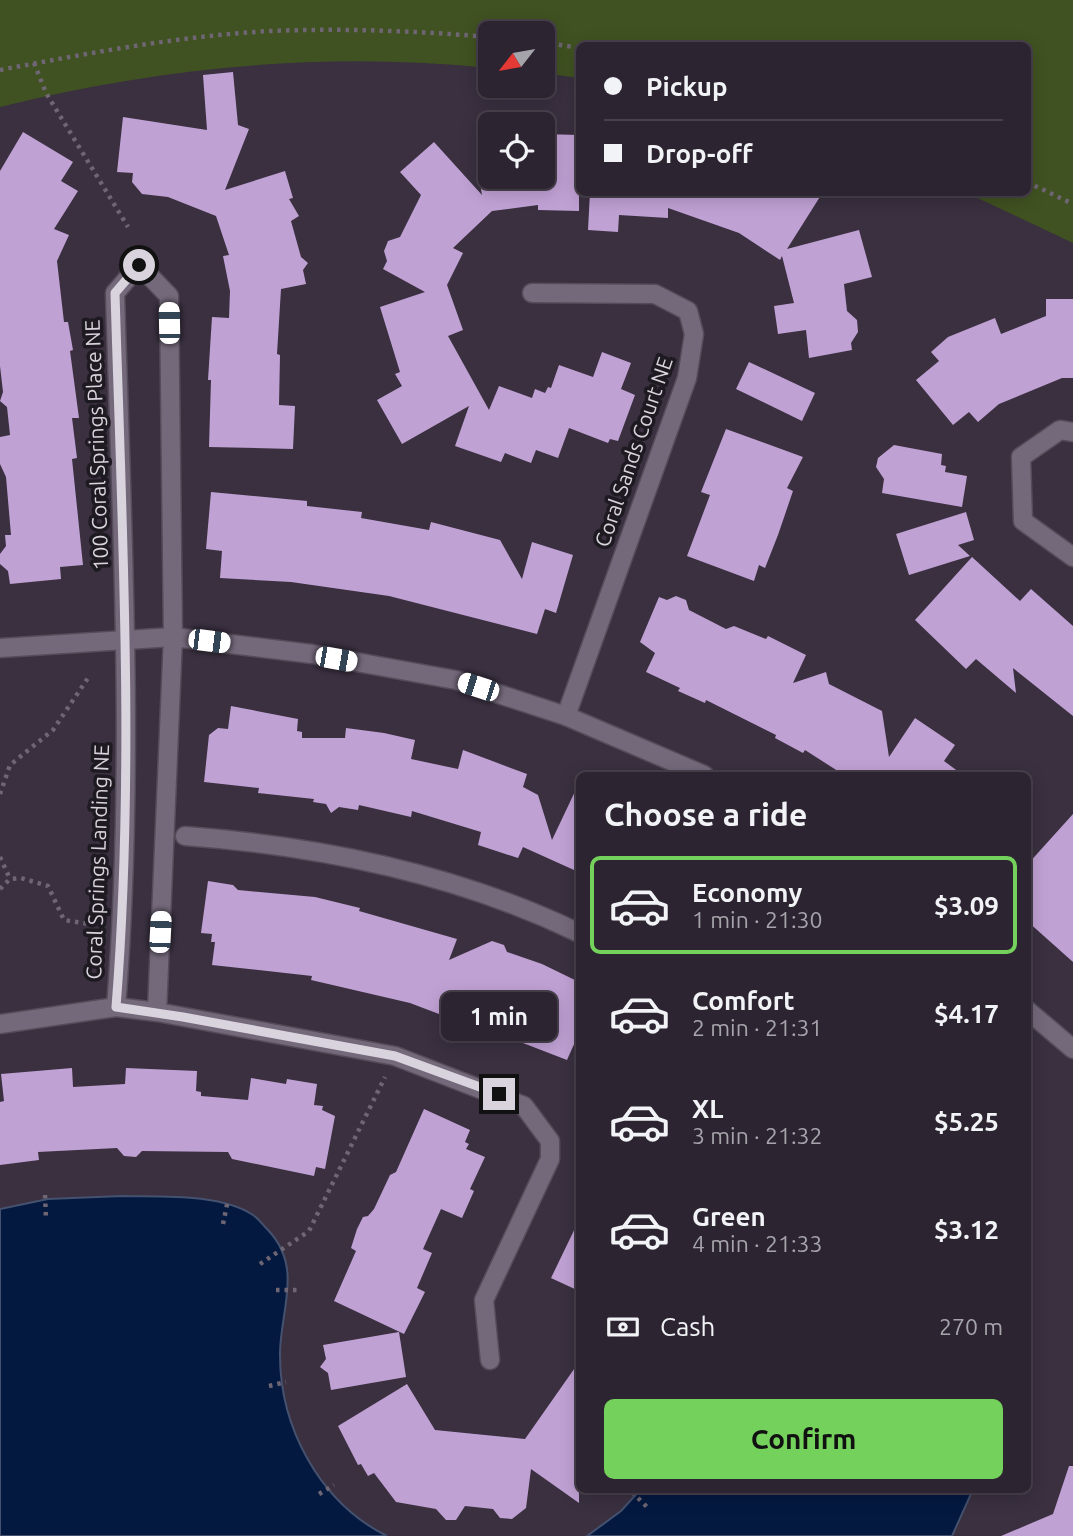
<!DOCTYPE html>
<html lang="en">
<head>
<meta charset="utf-8">
<style>
  body { margin:0; font-family:Ubuntu,sans-serif; background:#342c38; color:#f1f3f6; height:100vh; display:flex; flex-direction:column; font-size:26px; white-space:nowrap }
  * { box-sizing:border-box; margin:0 }
  p { font-size:23px; color:#a6a4ab }
  .icon { flex:none; width:38px; height:38px; fill:none; stroke:currentColor; stroke-width:2; stroke-linecap:round; stroke-linejoin:round }
  .map { position:relative; flex:1; overflow:hidden }
  .panel { position:absolute; left:576px; top:772px; width:455px; height:721px; display:flex; flex-direction:column; background:#2c2430; border-radius:10px; box-shadow:0 4px 18px #0003,0 0 0 2px #48414c }
  .panel>* { flex:none }
  .hud { position:absolute; left:576px; top:42px; width:455px; height:154px; border-radius:10px; box-shadow:0 4px 18px #0003,0 0 0 2px #48414c; display:grid; align-content:center; height:154px; padding:0 28px; background:#2c2430 }
  .needle { width:46px; rotate:239deg }
  .fabs { position:absolute; left:478px; top:21px; display:grid; gap:14px }
  .fabs a { display:grid; place-items:center; width:77px; height:77px; border-radius:10px; background:#2c2430; box-shadow:0 4px 18px #0003,0 0 0 2px #48414c; font-size:35px }
  .end { position:absolute; width:32px; height:32px; margin:-16px; border:9px solid #d9d3dd; background:#111; box-shadow:0 0 0 4px #111 }
  .from { border-radius:50% }
  .bubble { position:absolute; height:49px; border-radius:10px; background:#2c2430; box-shadow:0 4px 18px #0003,0 0 0 2px #48414c; font-size:23px; font-weight:600; line-height:49px; text-align:center }
  .car { position:absolute; width:21px; height:42px; margin:-21px -10px; border-radius:9px; box-shadow:0 0 5px 2px #0007; background:linear-gradient(#fff 24%,#345 0 40%,#fff 0 76%,#345 0 86%,#fff 0) }
  .hud b { display:flex; align-items:center; gap:24px; height:66px; font-size:26px }
  .hud b+b { border-top:2px solid #48414c }
  .hud i { width:18px; height:18px; background:#f1f3f6 }
  ul { padding:0; list-style:none }
  li { display:flex; align-items:center; gap:21px; height:98px; margin:0 14px 10px; padding:0 14px; border:4px solid transparent; border-radius:10px }
  li div { flex:1 }
  li b { display:block; font-size:26px }
  li em { font-style:normal; font-weight:600 }
  li.current { border-color:#74d25c }
  li>.icon { width:63px; height:63px; stroke-width:1.5 }
  h2 { padding:0 28px; font-size:32px; line-height:84px }
  .pay { display:flex; align-items:center; gap:18px; height:77px; padding:0 28px; font-size:26px }
  .pay p { margin-inline-start:auto }
  .primary-button { display:flex; gap:14px; margin-top:auto; padding:14px 28px }
  .primary-button a { flex:1; height:80px; border-radius:10px; background:#74d25c; color:#111; font-size:28px; font-weight:600; line-height:80px; text-align:center }
  .map>svg:first-child { display:block }
</style>
</head>
<body>
<div class="map">
<svg width="1073" height="1536" viewBox="0 0 1073 1536">
  <rect width="100%" height="100%" fill="#3a3040"/>
  <path fill="#405221" d="M 0,0 L 1073,0 L 1073,243 L 967,193 L 1027,192 L 1027,46 L 579,46 L 579,78 L 543,73 L 542,33 L 490,33 L 490,68 C 326,51 160,67 0,107 Z"/>
  <g fill="#041940" stroke="#44516f" stroke-width="2">
    <path d="M 122,1196 C 159,1197 220,1193 253,1215 C 258,1218 263,1225 268,1230 C 303,1267 281,1308 280,1352 C 279,1426 319,1502 387,1536 L 0,1536 L 0,1209 L 48,1199 Z"/>
    <path d="M 641,1489 L 970,1489 L 971,1494 L 952,1536 L 587,1536 L 621,1511 Z"/>
  </g>
  <g fill="#c0a1d4">
    <path d="M 233,72 L 238,125 L 249,129 L 225,190 L 285,171 L 293,198 L 289,199 L 299,216 L 291,221 L 301,257 L 308,263 L 303,270 L 306,284 L 281,289 L 277,354 L 280,355 L 279,405 L 295,406 L 293,449 L 209,447 L 211,380 L 208,380 L 212,317 L 229,318 L 230,291 L 223,256 L 229,255 L 216,216 L 168,197 L 142,194 L 132,182 L 133,173 L 117,172 L 123,117 L 207,130 L 203,75 Z"/>
    <path d="M 23,132 L 73,162 L 61,181 L 78,191 L 54,229 L 69,235 L 57,261 L 64,322 L 68,322 L 73,350 L 70,351 L 79,418 L 72,418 L 77,458 L 72,459 L 83,565 L 60,567 L 61,579 L 10,584 L 8,571 L 0,564 L 0,554 L 6,546 L 5,535 L 11,535 L 6,477 L 0,464 L 0,437 L 10,435 L 7,407 L 0,401 L 3,392 L 0,366 L 0,171 Z"/>
    <path d="M 542,134 L 579,135 L 579,211 L 538,210 L 538,205 L 492,211 L 453,248 L 463,253 L 447,285 L 463,330 L 448,336 L 489,410 L 499,386 L 532,398 L 535,389 L 545,393 L 548,387 L 551,388 L 559,365 L 593,377 L 602,352 L 631,363 L 621,389 L 635,395 L 618,441 L 610,439 L 608,443 L 569,428 L 558,458 L 536,450 L 531,463 L 505,453 L 501,462 L 455,446 L 469,406 L 402,444 L 377,400 L 402,386 L 395,374 L 400,372 L 380,307 L 425,292 L 383,269 L 387,261 L 384,251 L 388,241 L 400,237 L 421,195 L 400,172 L 434,142 L 482,195 L 479,177 L 542,177 Z"/>
    <path d="M 590,192 L 823,192 L 787,249 L 859,230 L 872,277 L 844,284 L 847,311 L 857,320 L 858,332 L 851,343 L 852,350 L 809,358 L 806,330 L 778,334 L 774,306 L 794,303 L 782,256 L 780,260 L 739,233 L 668,208 L 668,218 L 619,215 L 618,232 L 588,230 Z"/>
    <path d="M 1046,299 L 1073,299 L 1073,378 L 1062,378 L 999,404 L 978,422 L 969,412 L 953,425 L 916,380 L 939,361 L 931,352 L 948,337 L 995,318 L 1001,334 L 1046,316 Z"/>
    <path d="M 749,362 L 815,393 L 802,421 L 736,389 Z"/>
    <path d="M 726,429 L 803,457 L 787,488 L 793,491 L 778,535 L 765,568 L 759,565 L 754,581 L 687,556 L 710,495 L 701,492 Z"/>
    <path d="M 894,445 L 942,454 L 941,465 L 946,466 L 945,472 L 967,476 L 962,507 L 882,493 L 884,479 L 876,467 L 878,458 Z"/>
    <path d="M 211,492 L 307,501 L 307,506 L 362,512 L 361,518 L 429,530 L 431,522 L 500,540 L 522,579 L 532,542 L 573,555 L 556,613 L 545,609 L 537,634 L 389,596 L 291,582 L 220,578 L 222,551 L 206,549 Z"/>
    <path d="M 966,512 L 974,540 L 958,545 L 970,556 L 909,575 L 896,534 Z"/>
    <path d="M 972,557 L 1020,601 L 1031,589 L 1073,626 L 1073,716 L 1013,668 L 1016,693 L 976,659 L 966,669 L 915,620 Z"/>
    <path d="M 676,596 L 686,600 L 689,610 L 726,629 L 734,626 L 766,639 L 768,636 L 806,655 L 793,683 L 826,672 L 829,684 L 882,711 L 889,757 L 915,718 L 955,745 L 944,761 L 963,775 L 844,775 L 805,750 L 803,753 L 775,738 L 776,735 L 706,700 L 705,703 L 678,691 L 680,688 L 646,672 L 655,653 L 640,642 L 659,597 L 667,600 Z"/>
    <path d="M 231,706 L 298,719 L 297,731 L 302,732 L 302,738 L 345,738 L 346,728 L 384,733 L 415,740 L 411,759 L 458,769 L 463,750 L 527,774 L 523,787 L 538,795 L 552,840 L 579,783 L 579,857 L 574,870 L 523,847 L 518,858 L 478,845 L 481,832 L 412,811 L 411,817 L 359,805 L 358,810 L 339,807 L 331,813 L 326,804 L 313,802 L 314,799 L 258,793 L 259,788 L 204,782 L 209,735 L 218,728 L 228,729 Z"/>
    <path d="M 1073,814 L 1073,962 L 1027,921 L 1027,865 Z"/>
    <path d="M 208,881 L 233,885 L 238,890 L 315,897 L 360,908 L 359,911 L 457,939 L 449,960 L 492,941 L 504,945 L 507,952 L 542,964 L 579,982 L 579,1033 L 567,1060 L 505,1036 L 507,1032 L 440,1010 L 439,1014 L 410,1003 L 311,980 L 312,976 L 212,965 L 215,942 L 211,942 L 212,934 L 201,933 Z"/>
    <path d="M 72,1068 L 73,1087 L 125,1084 L 126,1068 L 197,1071 L 196,1091 L 201,1092 L 201,1096 L 248,1100 L 251,1078 L 286,1084 L 287,1079 L 317,1084 L 314,1105 L 323,1106 L 322,1110 L 335,1116 L 325,1169 L 316,1167 L 314,1176 L 232,1159 L 228,1152 L 142,1151 L 136,1157 L 124,1156 L 117,1148 L 38,1152 L 39,1160 L 0,1165 L 0,1102 L 4,1101 L 1,1074 Z"/>
    <path d="M 424,1109 L 470,1130 L 465,1142 L 469,1144 L 466,1149 L 485,1157 L 470,1189 L 474,1191 L 462,1218 L 441,1209 L 423,1249 L 432,1253 L 417,1288 L 425,1292 L 404,1334 L 334,1301 L 356,1251 L 351,1248 L 357,1229 L 363,1217 L 368,1216 L 374,1209 L 390,1175 L 396,1172 Z"/>
    <path d="M 579,1220 L 579,1291 L 551,1278 Z"/>
    <path d="M 399,1332 L 406,1377 L 331,1390 L 328,1373 L 320,1367 L 326,1359 L 323,1345 Z"/>
    <path d="M 579,1362 L 579,1503 L 531,1469 L 526,1508 L 512,1519 L 500,1518 L 493,1509 L 465,1506 L 456,1520 L 446,1520 L 436,1509 L 396,1502 L 374,1473 L 368,1476 L 361,1464 L 358,1465 L 338,1426 L 407,1384 L 435,1430 L 525,1439 Z"/>
    <path d="M 1069,1466 L 1073,1466 L 1073,1536 L 1001,1536 L 1053,1514 Z"/>
  </g>
  <g fill="none" stroke-linecap="round" stroke-linejoin="round">
    <defs>
      <g id="minor">
        <path d="M 532,293 L 655,294 L 688,311 L 694,334 L 687,378 L 566,716"/>
        <path d="M 1073,432 L 1060,430 L 1021,457 L 1023,521 L 1073,557"/>
        <path d="M 0,648 L 173,637 L 312,654 L 456,680 L 566,716 L 704,775"/>
        <path d="M 185,836 C 320,846 457,874 579,933"/>
        <path d="M 116,1007 C 135,770 122,530 115,293 L 139,265 L 169,296 L 173,637 L 157,1012"/>
        <path d="M 1027,1010 L 1073,1049"/>
        <path d="M 0,1024 L 116,1007 L 157,1012 L 395,1056 L 524,1106 L 550,1141 L 550,1159 L 484,1300 L 490,1360"/>
      </g>
    </defs>
    <use href="#minor" stroke="#554c59" stroke-width="21"/>
    <g stroke="#6f6674" stroke-width="4.5" stroke-dasharray="3.5 5" stroke-linecap="butt">
      <path d="M 542,42 L 579,48"/>
      <path d="M 34,63 L 46,93 L 128,227"/>
      <path d="M 0,70 C 89,53 180,36 270,31 C 344,28 417,31 490,37"/>
      <path d="M 1027,182 L 1073,204"/>
      <path d="M 0,794 L 10,765 L 53,730 L 90,675"/>
      <path d="M 0,857 L 10,879"/>
      <path d="M 0,889 L 10,879 L 21,878 L 48,886 L 64,920 L 102,926"/>
      <path d="M 45,1195 L 46,1219"/>
      <path d="M 223,1224 L 228,1200"/>
      <path d="M 260,1264 L 309,1231 L 385,1077"/>
      <path d="M 276,1290 L 298,1290"/>
      <path d="M 269,1386 L 286,1382"/>
      <path d="M 632,1492 L 647,1507"/>
      <path d="M 319,1494 L 334,1485"/>
    </g>
    <use href="#minor" stroke="#74697b" stroke-width="18"/>
  </g>
  <g fill="none" stroke-linecap="round" stroke-linejoin="round">
    <path stroke="#d9d3dd" stroke-width="9" d="M 139,265 L 115,293 C 122,530 135,770 116,1007 L 183,1017 L 395,1056 L 499,1094"/>
  </g>
  <g text-anchor="middle" stroke-width="7" stroke-linejoin="round" paint-order="stroke">
    <g font-size="21" fill="#d9d3dd" stroke="#1e1a21">
      <text transform="translate(97 445) rotate(-92)" y="7">100 Coral Springs Place NE</text>
      <text transform="translate(634 452) rotate(-71)" y="7">Coral Sands Court NE</text>
      <text transform="translate(98 862) rotate(-88)" y="7">Coral Springs Landing NE</text>
    </g>
  </g>
</svg>
<div class="fabs">
<a><svg class="needle" viewBox="-14 -14 28 28"><path d="M0-13l5 13h-10z" fill="#e53935"/><path d="M0 13l5-13h-10z" fill="#a6a4ab"/></svg></a>
<a><svg class="icon" aria-label="locate" viewBox="0 0 24 24"><circle cx="12" cy="12" r="6"/><path d="M12 2v4M12 18v4M2 12h4M18 12h4"/></svg></a>
</div>
<i class="end from" style="left:139px;top:265px"></i>
<i class="end" style="left:499px;top:1094px"></i>
<div class="bubble" style="left:441px;top:992px;width:116px">1 min</div>
<i class="car" style="left:169px;top:323px;rotate:359deg"></i>
<i class="car" style="left:209px;top:641px;rotate:97deg"></i>
<i class="car" style="left:336px;top:659px;rotate:100deg"></i>
<i class="car" style="left:478px;top:687px;rotate:288deg"></i>
<i class="car" style="left:160px;top:932px;rotate:3deg"></i>
<div class="hud">
<b><i class="from"></i>Pickup</b>
<b><i></i>Drop-off</b>
</div>
<section class="panel">
<h2>Choose a ride</h2>
<ul>
<li class="current"><svg class="icon" aria-label="car" viewBox="0 0 24 24"><path d="M5 17H2v-5l4-1 3-4h7l3 4 3 1v5h-3M9 17h6M6 11h13"/><circle cx="7" cy="17" r="2"/><circle cx="17" cy="17" r="2"/></svg><div><b>Economy</b><p>1 min · 21:30</p></div><em>$3.09</em></li>
<li><svg class="icon" aria-label="car" viewBox="0 0 24 24"><path d="M5 17H2v-5l4-1 3-4h7l3 4 3 1v5h-3M9 17h6M6 11h13"/><circle cx="7" cy="17" r="2"/><circle cx="17" cy="17" r="2"/></svg><div><b>Comfort</b><p>2 min · 21:31</p></div><em>$4.17</em></li>
<li><svg class="icon" aria-label="car" viewBox="0 0 24 24"><path d="M5 17H2v-5l4-1 3-4h7l3 4 3 1v5h-3M9 17h6M6 11h13"/><circle cx="7" cy="17" r="2"/><circle cx="17" cy="17" r="2"/></svg><div><b>XL</b><p>3 min · 21:32</p></div><em>$5.25</em></li>
<li><svg class="icon" aria-label="car" viewBox="0 0 24 24"><path d="M5 17H2v-5l4-1 3-4h7l3 4 3 1v5h-3M9 17h6M6 11h13"/><circle cx="7" cy="17" r="2"/><circle cx="17" cy="17" r="2"/></svg><div><b>Green</b><p>4 min · 21:33</p></div><em>$3.12</em></li>
</ul>
<div class="pay"><svg class="icon" aria-label="cash" viewBox="0 0 24 24"><path d="M3 7h18v10H3z"/><circle cx="12" cy="12" r="2"/></svg>Cash<p>270 m</p></div>
<div class="primary-button"><a>Confirm</a></div>
</section>
</div>
</body>
</html>
